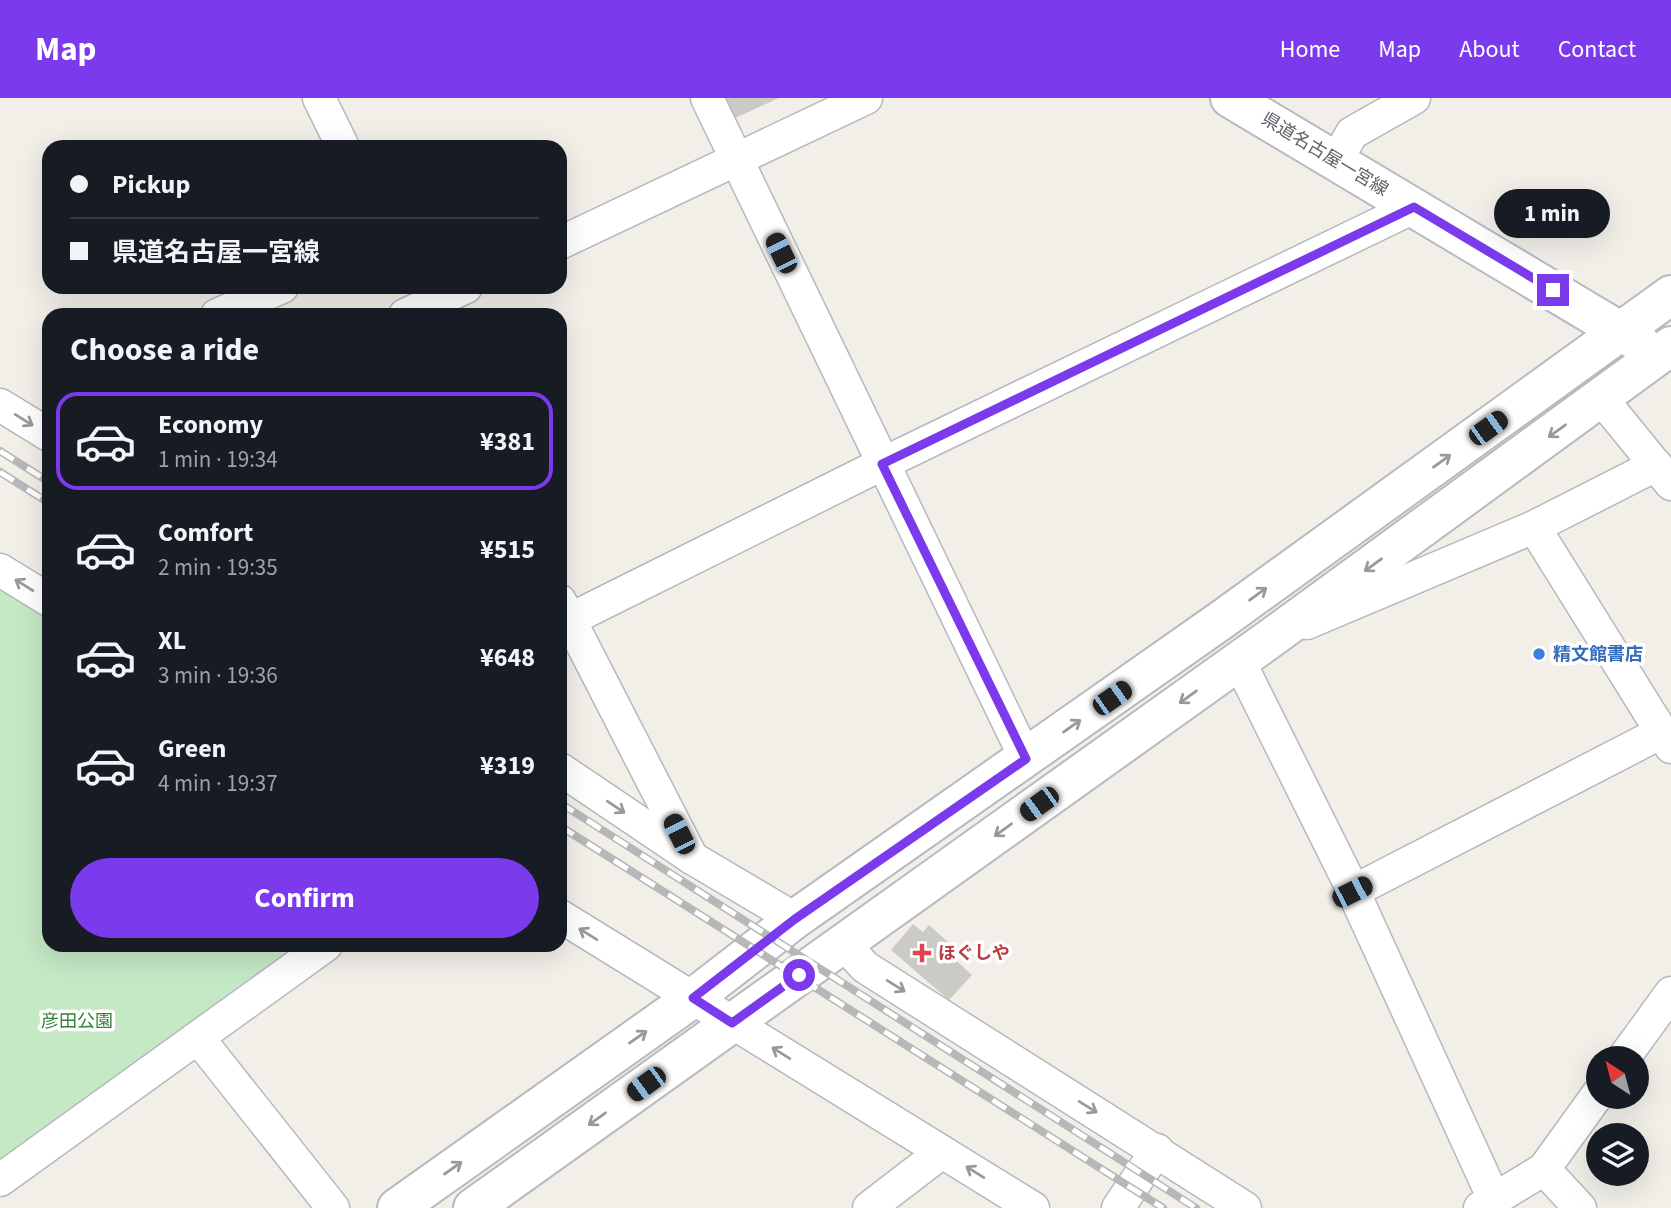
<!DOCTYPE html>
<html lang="en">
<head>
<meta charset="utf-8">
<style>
  body { margin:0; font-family:"Source Sans 3","Noto Sans JP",sans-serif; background:#20242c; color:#f1f3f6; height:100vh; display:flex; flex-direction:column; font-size:26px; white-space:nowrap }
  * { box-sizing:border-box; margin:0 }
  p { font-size:23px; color:#9ea1a6 }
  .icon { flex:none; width:38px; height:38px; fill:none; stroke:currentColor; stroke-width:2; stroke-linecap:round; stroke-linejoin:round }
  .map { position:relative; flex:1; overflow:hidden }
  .sheet { position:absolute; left:42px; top:210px; width:525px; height:644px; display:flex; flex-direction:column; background:#171b24; border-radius:21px; box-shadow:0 7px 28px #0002 }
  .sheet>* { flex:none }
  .guide { position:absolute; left:42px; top:42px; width:525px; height:154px; border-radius:21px; box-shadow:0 7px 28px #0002; display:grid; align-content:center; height:154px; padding:0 28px; background:#171b24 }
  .needle { width:46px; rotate:324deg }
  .tools { position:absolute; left:1586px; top:948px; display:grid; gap:14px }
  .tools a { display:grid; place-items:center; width:63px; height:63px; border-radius:50%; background:#171b24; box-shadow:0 7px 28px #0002; font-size:35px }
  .end { position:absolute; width:32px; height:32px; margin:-16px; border:9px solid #7c3aed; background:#fff; box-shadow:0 0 0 4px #fff }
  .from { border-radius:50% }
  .bubble { position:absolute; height:49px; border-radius:24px; background:#171b24; box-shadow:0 7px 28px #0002; font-size:23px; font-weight:700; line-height:49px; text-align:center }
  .car { position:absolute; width:21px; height:42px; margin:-21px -10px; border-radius:9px; box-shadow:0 0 5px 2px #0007; background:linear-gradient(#222 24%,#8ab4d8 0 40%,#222 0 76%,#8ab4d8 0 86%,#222 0) }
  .guide b { display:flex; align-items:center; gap:24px; height:66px; font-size:26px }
  .guide b+b { border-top:2px solid #363941 }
  .guide i { width:18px; height:18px; background:#f1f3f6 }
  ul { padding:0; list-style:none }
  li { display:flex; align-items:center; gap:21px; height:98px; margin:0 14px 10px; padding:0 14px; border:4px solid transparent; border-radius:21px }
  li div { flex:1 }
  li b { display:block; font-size:26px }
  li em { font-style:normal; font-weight:700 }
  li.active { border-color:#7c3aed }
  li>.icon { width:63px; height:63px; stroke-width:1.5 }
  h2 { padding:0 28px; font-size:32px; line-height:84px }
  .cta { display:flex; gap:14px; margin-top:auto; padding:14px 28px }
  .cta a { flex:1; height:80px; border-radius:42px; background:#7c3aed; color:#fff; font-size:28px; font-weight:700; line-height:80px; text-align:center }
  header { display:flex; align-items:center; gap:42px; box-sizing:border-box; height:98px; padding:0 35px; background:#7c3aed; color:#fff }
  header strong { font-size:33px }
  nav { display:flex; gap:38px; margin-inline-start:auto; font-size:24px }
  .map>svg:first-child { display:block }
</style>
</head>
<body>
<header>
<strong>Map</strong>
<nav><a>Home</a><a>Map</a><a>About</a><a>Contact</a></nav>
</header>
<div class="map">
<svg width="1671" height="1110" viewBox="0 0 1671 1110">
  <rect width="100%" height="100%" fill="#f1efe8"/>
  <path fill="#c5e8c5" d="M 0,481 L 49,512 L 49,847 L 313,847 L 0,1072 Z"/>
  <g fill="#cccac5">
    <path d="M 724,0 L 779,0 L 733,21 Z"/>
    <path d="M 913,826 L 923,834 L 929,827 L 948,844 L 942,850 L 972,877 L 949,902 L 891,852 Z"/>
  </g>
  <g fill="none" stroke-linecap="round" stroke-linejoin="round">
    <defs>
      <g id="street">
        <path d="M 319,0 L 343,49"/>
        <path d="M 707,0 L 1026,661"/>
        <path d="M 1336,63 L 1352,35 L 1414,0"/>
        <path d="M 560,145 L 866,0"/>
        <path d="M 217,217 L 282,189"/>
        <path d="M 405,217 L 466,189"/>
        <path d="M 1601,300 L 1671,386"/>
        <path d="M 0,307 L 49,337"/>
        <path d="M 1534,429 L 1671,649"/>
        <path d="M 0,472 L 49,502"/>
        <path d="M 560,503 L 692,760"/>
        <path d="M 569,522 L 882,366 L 1414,109"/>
        <path d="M 1307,525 L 1534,429 L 1656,367"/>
        <path d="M 1239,563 L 1348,782 L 1494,1101"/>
        <path d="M 560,671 L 692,760 L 795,821"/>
        <path d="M 1352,794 L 1662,634"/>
        <path d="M 560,818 L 1033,1110"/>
        <path d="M 843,845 L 865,869 L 1245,1110"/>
        <path d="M 199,941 L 333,1110"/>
        <path d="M 1623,961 L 1671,895"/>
        <path d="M 1544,1071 L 1580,1110"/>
        <path d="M 0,1082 L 326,847"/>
        <path d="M 869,1110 L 942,1054"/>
        <path d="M 1118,1110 L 1157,1052"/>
        <path d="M 1480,1110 L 1544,1071 L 1598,996"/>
      </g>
      <g id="secondary">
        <path d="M 1230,0 L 1640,245"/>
        <path d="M 397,1110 L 693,900 L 795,821 L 1220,523 L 1671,197"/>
        <path d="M 473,1110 L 1271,540 L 1671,248"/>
      </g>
    </defs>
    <use href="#street" stroke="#b5b8bc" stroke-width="35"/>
    <use href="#secondary" stroke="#b6babf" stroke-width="42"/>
    <use href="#street" stroke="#fff" stroke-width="32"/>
    <use href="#secondary" stroke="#fff" stroke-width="38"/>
    <defs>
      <g id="rail">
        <path d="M 0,353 L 49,384"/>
        <path d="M 0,374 L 49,405"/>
        <path d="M 560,705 L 1196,1110"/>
        <path d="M 560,728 L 1163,1110"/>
      </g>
    </defs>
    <use href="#rail" stroke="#b6b7b8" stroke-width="8"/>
    <use href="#rail" stroke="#fff" stroke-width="5" stroke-dasharray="16" stroke-linecap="butt"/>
  </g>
  <defs><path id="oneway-shaft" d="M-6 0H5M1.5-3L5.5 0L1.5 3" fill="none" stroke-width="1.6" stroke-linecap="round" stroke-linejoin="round" transform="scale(1.75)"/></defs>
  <g stroke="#979a9d">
    <use href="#oneway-shaft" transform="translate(24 322) rotate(32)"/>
    <use href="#oneway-shaft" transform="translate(1557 333) rotate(144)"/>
    <use href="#oneway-shaft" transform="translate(1442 363) rotate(-36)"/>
    <use href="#oneway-shaft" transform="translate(1373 467) rotate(144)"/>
    <use href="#oneway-shaft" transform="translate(24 487) rotate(-148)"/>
    <use href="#oneway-shaft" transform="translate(1258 496) rotate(-36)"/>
    <use href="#oneway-shaft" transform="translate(1188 599) rotate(144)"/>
    <use href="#oneway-shaft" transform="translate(1072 628) rotate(-35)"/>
    <use href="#oneway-shaft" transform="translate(616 709) rotate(34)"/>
    <use href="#oneway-shaft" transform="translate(1003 732) rotate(144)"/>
    <use href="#oneway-shaft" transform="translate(588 836) rotate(-148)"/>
    <use href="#oneway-shaft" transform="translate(896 888) rotate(32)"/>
    <use href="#oneway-shaft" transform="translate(638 939) rotate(-35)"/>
    <use href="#oneway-shaft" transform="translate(781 955) rotate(-148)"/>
    <use href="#oneway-shaft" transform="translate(1088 1009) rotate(32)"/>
    <use href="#oneway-shaft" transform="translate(597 1021) rotate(144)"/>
    <use href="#oneway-shaft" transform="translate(453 1070) rotate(-35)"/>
    <use href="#oneway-shaft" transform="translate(975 1074) rotate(-148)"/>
  </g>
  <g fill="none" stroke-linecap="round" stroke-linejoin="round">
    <path stroke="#7c3aed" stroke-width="9" d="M 799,877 L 732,925 L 693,900 L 795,821 L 1026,661 L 882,366 L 1414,109 L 1553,192"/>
  </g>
  <circle fill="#3f7fe0" stroke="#fff" stroke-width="2.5" cx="1539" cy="556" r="7"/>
  <path fill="#e0444e" stroke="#fff" stroke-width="2.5" d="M918.5 844.5h7v7h7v7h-7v7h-7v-7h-7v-7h7z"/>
  <g text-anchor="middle" stroke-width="7" stroke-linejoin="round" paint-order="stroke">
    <g font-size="18" fill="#5f6368" stroke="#fff">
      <text transform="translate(1325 56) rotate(31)" y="6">県道名古屋一宮線</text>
    </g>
    <g font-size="18" font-weight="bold" fill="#366cbe" stroke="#fff" text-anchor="start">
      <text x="1553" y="562">精文館書店</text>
    </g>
    <g font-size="18" font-weight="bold" fill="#be3a42" stroke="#fff" text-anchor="start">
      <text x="938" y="861">ほぐしや</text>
    </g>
    <g font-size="18" fill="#348238" stroke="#fff">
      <text x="77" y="929">彦田公園</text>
    </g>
  </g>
</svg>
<div class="tools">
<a><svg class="needle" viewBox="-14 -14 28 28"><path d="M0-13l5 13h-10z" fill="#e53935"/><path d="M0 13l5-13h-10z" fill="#9ea1a6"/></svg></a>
<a><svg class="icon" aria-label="layers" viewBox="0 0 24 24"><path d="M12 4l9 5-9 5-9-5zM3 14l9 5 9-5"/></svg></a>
</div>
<i class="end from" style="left:799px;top:877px"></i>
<i class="end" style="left:1553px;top:192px"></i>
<div class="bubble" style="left:1494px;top:91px;width:116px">1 min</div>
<i class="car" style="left:781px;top:155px;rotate:334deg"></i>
<i class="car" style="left:1488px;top:330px;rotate:54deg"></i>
<i class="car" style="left:1112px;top:600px;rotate:55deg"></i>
<i class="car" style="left:1039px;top:706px;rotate:234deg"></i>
<i class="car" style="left:679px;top:736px;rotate:333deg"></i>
<i class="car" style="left:1352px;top:794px;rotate:63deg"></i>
<i class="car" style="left:646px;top:986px;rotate:234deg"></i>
<div class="guide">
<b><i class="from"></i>Pickup</b>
<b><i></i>県道名古屋一宮線</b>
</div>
<section class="sheet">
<h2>Choose a ride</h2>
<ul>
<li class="active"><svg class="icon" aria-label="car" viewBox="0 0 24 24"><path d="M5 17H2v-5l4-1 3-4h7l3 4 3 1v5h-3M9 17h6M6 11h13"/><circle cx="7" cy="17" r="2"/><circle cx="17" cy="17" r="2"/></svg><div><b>Economy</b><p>1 min · 19:34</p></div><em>¥381</em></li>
<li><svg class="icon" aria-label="car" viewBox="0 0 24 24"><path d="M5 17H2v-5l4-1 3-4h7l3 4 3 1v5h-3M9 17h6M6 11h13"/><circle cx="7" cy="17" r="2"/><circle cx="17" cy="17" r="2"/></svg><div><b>Comfort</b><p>2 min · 19:35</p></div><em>¥515</em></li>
<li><svg class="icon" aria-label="car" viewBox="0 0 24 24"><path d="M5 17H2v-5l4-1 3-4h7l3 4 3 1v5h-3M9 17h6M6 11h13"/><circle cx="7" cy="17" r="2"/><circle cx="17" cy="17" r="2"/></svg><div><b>XL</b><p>3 min · 19:36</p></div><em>¥648</em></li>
<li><svg class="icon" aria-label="car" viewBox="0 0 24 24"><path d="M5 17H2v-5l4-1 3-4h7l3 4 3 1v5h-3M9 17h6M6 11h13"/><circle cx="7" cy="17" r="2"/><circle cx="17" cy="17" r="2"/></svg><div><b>Green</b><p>4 min · 19:37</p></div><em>¥319</em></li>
</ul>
<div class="cta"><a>Confirm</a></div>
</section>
</div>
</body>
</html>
